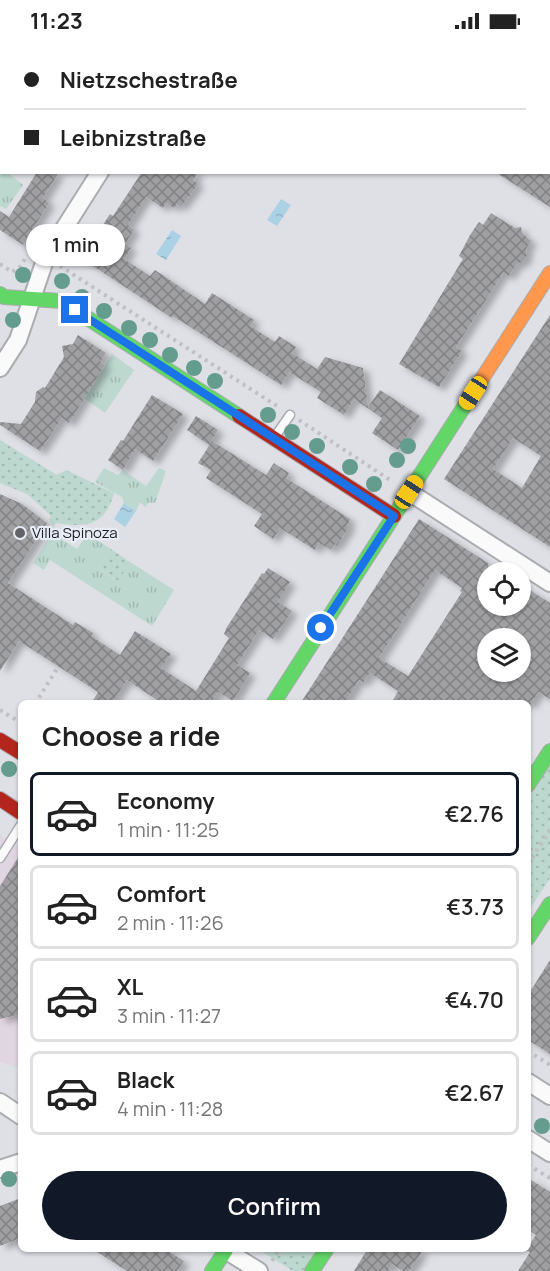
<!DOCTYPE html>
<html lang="en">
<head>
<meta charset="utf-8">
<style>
  body { margin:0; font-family:Manrope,sans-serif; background:#f2f2f2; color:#222; height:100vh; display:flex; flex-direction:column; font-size:22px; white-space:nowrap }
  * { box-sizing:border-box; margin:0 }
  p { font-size:20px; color:#767676 }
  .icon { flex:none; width:33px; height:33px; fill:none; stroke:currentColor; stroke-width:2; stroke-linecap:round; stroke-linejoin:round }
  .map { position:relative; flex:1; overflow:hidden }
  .side { position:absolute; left:18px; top:658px; width:513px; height:552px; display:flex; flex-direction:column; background:#fff; border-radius:9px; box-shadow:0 2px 4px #0004 }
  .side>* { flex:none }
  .guide { position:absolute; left:0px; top:0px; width:550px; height:132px; box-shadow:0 2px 4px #0004; display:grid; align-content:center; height:132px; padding:0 24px; background:#fff }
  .tools { position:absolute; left:477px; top:520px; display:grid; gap:12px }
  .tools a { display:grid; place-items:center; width:54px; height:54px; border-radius:50%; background:#fff; box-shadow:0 2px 4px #0004; font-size:30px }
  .end { position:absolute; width:27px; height:27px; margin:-14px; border:8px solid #1a73e8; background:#fff; box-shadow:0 0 0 3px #fff }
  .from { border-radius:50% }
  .bubble { position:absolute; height:42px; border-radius:21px; background:#fff; box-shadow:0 2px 4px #0004; font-size:20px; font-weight:600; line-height:42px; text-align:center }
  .car { position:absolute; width:18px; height:36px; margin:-18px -9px; border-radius:8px; box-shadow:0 0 4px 2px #0007; background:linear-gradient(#f5c518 24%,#345 0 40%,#f5c518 0 76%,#345 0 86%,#f5c518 0) }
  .guide b { display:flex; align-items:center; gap:21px; height:57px; font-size:22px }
  .guide b+b { border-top:2px solid #e0e0e0 }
  .guide i { width:15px; height:15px; background:#222 }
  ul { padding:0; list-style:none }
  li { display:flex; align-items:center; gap:18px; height:84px; margin:0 12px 9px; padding:0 12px; border:3px solid #e0e0e0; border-radius:9px }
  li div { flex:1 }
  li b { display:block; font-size:22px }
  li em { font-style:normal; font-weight:600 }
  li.selected { border-color:#111827 }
  li>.icon { width:54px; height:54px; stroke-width:1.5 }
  h2 { padding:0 24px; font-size:27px; line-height:72px }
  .cta { display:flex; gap:12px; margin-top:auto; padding:12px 24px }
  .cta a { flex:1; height:69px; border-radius:36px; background:#111827; color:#fff; font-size:24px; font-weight:600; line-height:69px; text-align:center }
  .status { display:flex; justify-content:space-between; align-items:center; height:42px; padding:0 30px; background:#fff; direction:ltr }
  .status svg { height:16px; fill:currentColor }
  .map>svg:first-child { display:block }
</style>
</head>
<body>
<div class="status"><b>11:23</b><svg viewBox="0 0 49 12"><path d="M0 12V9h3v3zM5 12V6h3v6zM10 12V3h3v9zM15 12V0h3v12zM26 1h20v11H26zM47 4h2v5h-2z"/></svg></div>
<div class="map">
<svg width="550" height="1229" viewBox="0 0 550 1229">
  <defs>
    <pattern id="grass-tufts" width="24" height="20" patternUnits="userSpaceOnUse" patternTransform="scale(1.5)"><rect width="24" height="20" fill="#bdd8ce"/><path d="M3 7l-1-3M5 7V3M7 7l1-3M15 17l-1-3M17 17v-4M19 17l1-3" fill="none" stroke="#a2b9b1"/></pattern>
    <pattern id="park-dots" width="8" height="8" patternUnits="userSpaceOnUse" patternTransform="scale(1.5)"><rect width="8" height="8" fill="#bdd8ce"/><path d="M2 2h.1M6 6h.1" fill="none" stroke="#a2b9b1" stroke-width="1.8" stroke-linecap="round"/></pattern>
    <pattern id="water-ripples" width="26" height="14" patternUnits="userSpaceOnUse" patternTransform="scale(1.5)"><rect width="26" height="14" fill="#abd1e5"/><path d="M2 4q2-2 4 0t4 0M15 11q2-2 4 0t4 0" fill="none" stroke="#93b3c4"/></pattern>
    <pattern id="building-cross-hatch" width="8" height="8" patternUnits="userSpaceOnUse" patternTransform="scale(1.5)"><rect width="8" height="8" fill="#a0a0a3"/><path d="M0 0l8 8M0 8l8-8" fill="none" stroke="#828284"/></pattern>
    <filter id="shadow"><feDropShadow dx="6" dy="4" stdDeviation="3" flood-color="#0004"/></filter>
  </defs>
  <rect width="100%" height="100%" fill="#dee0e6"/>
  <path fill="#e0d6e2" d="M 0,793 L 21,807 L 21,1027 L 0,1020 Z"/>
  <g fill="url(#grass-tufts)">
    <path d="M 0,124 L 2,130 L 8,131 L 23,143 L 6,167 L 0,164 Z"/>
    <path d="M 112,312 L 134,328 L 105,371 L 84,356 Z"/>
    <path d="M 104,426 L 118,433 L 123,428 L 146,444 L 159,426 L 166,429 L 155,461 L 148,461 L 145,465 L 140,460 L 136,469 L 124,461 L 122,455 L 95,440 Z"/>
    <path d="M 52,491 L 77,507 L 87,492 L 111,507 L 98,526 L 117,539 L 130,520 L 174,548 L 152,584 L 50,518 L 44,528 L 33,521 Z"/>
  </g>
  <g fill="url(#park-dots)">
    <path d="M 462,0 L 550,0 L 550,56 L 549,2 Z"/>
    <path d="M 0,398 L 57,433 L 66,428 L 114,451 C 105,484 87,486 56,481 L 54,484 L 49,478 L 51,474 L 27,452 L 0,441 Z"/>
    <path d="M 111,507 L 130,520 L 118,539 L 98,526 Z"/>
    <path d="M 550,721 L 550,836 L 528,870 L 528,755 Z"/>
    <path d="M 259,1208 L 316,1208 L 303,1229 L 293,1229 Z"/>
  </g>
  <g fill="url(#water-ripples)">
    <path d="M 281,157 L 291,163 L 277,184 L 267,178 Z"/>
    <path d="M 172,188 L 181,194 L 166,218 L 156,212 Z"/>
    <path d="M 124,461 L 136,469 L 125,485 L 114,477 Z"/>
  </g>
  <g fill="url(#building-cross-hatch)" fill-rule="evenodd" filter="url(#shadow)">
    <path d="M 37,130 L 59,130 L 43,156 L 49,161 L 23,203 L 0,188 L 0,169 L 9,175 Z"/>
    <path d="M 142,130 L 198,130 L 193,138 L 198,142 L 181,165 L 177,162 L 174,166 L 166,161 L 163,166 L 146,155 L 128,183 L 134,188 L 125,202 L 131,206 L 124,217 L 150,234 L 155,228 L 205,262 L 212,251 L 254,278 L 250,284 L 275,300 L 279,294 L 296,305 L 292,311 L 317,327 L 325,315 L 363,326 L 368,365 L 380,348 L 420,374 L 398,408 L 372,391 L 382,376 L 354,357 L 344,373 L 317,356 L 321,350 L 289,330 L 281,343 L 173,274 L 172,276 L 81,216 L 110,172 L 113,174 Z"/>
    <path d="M 495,130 L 550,130 L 550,165 Z"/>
    <path d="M 491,171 L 515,186 L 521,185 L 522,191 L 531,199 L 526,207 L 527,213 L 524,219 L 516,223 L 509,234 L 503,231 L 456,305 L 462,309 L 439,345 L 399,322 L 463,217 L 459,214 L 470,193 L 479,180 L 483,183 Z"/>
    <path d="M 550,273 L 550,505 L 444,437 ZM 513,396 L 541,414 L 522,446 L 493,427 Z"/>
    <path d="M 78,293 L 106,311 L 100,320 L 105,323 L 69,381 L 62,376 L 40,409 L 0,383 L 0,380 L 21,382 L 35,360 L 36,350 L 43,345 L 45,346 L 64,315 L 62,304 L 73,302 Z"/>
    <path d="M 152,353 L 183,372 L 153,419 L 135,407 L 123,428 L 108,418 L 121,398 L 123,399 Z"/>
    <path d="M 196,374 L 218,388 L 209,403 L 187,388 Z"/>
    <path d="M 212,399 L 266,433 L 274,421 L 289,431 L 286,436 L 350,477 L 347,483 L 349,485 L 337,504 L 335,502 L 331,508 L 319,501 L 315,508 L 280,486 L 273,497 L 254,484 L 262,472 L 206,436 L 211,428 L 198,421 Z"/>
    <path d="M 0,452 L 22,462 L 47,481 L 8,541 L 73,583 L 75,580 L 93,591 L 91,594 L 120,613 L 135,589 L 171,612 L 161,626 L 196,649 L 229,596 L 224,592 L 227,585 L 262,531 L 264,532 L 268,526 L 290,540 L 278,560 L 292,569 L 273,597 L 259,588 L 237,623 L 250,631 L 233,659 L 218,650 L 212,659 L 216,662 L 163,662 L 127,638 L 111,662 L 91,662 L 98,650 L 19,599 L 0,629 Z"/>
    <path d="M 419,477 L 488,521 L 488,564 L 520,564 L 520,542 L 550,561 L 550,657 L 538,650 L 531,662 L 391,662 L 398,649 L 370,631 L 363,641 L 359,638 L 344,662 L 300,662 ZM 435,528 L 462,546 L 460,549 L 462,550 L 408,634 L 379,616 ZM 488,597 L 520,597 L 520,630 L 488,630 Z"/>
    <path d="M 21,811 L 21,972 L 0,977 L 0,844 Z"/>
    <path d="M 550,918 L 550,1012 L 528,998 L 528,953 Z"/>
    <path d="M 528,1136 L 550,1150 L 550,1229 L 518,1229 L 530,1210 L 526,1208 L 536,1193 L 528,1188 Z"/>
    <path d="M 21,1156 L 21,1196 L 0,1204 L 0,1164 Z"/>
    <path d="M 94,1208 L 166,1208 L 184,1219 L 177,1229 L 127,1229 Z"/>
    <path d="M 367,1208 L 423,1208 L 409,1229 L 403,1229 L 392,1222 L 388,1229 L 354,1229 Z"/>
  </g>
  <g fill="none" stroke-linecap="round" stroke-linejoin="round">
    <defs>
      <g id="lane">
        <path d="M 274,396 L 290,373"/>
        <path d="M 0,816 L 21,783"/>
      </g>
      <g id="street">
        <path d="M 410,0 L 412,2"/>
        <path d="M 183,2 L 184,0"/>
        <path d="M 549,90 L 550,91"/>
        <path d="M 0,326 L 18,298 L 46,215 L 100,130"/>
        <path d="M 409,450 L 550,541"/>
        <path d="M 528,1040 L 550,1054"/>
        <path d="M 0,1060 L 21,1074"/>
        <path d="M 528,1097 L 550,1111"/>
        <path d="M 0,1127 L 21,1120"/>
        <path d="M 225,1208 L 259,1229"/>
      </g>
      <g id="fast">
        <path d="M 0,252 L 4,255 L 61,259 L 239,374"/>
        <path d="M 273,662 L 469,357"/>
        <path d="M 528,743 L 550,709"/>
        <path d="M 528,896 L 550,862"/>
        <path d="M 212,1229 L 226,1208"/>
        <path d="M 312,1229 L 326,1208"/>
      </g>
      <path id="slow" d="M 469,357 L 550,231"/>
      <g id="jam">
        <path d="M 239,374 L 394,474"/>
        <path d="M 0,698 L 21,711"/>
        <path d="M 0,757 L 21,771"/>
      </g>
    </defs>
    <use href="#lane" stroke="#aaacb0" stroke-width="11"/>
    <use href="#street" stroke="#aaacb0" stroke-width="20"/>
    <use href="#fast" stroke="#aaacb0" stroke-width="16"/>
    <use href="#slow" stroke="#aaacb0" stroke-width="16"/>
    <use href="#jam" stroke="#aaacb0" stroke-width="16"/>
    <g stroke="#c0c0c2" stroke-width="4" stroke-dasharray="3 4.5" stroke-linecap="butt">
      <path d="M 157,0 L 159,2"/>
      <path d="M 455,0 L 457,2"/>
      <path d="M 515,2 L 516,0"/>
      <path d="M 549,29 L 550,29"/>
      <path d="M 549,36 L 550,34"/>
      <path d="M 549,60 L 550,61"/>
      <path d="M 0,222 L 12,230 L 20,225 L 25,217"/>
      <path d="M 60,224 L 280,366"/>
      <path d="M 299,378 L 393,440"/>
      <path d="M 35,662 L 58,625"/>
      <path d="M 0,668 L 21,681"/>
      <path d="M 528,822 L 550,788"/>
      <path d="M 528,1009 L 550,1023"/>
      <path d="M 528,1123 L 550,1136"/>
      <path d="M 272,1219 L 279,1208"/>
    </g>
    <use href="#lane" stroke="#fafafb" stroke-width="8"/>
    <use href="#street" stroke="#fafafb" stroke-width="16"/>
    <use href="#fast" stroke="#63d668" stroke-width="14"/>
    <use href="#slow" stroke="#ff974d" stroke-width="14"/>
    <use href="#jam" stroke="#b3261e" stroke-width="14"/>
  </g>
  <g fill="#649c8d">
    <circle cx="39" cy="208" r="8"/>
    <circle cx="23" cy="233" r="8"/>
    <circle cx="62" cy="239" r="8"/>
    <circle cx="82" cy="255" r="8"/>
    <circle cx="104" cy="269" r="8"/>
    <circle cx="13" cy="278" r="8"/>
    <circle cx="129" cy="286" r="8"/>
    <circle cx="150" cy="298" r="8"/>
    <circle cx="170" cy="313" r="8"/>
    <circle cx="194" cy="326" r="8"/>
    <circle cx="215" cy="339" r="8"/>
    <circle cx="268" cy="373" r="8"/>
    <circle cx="292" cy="390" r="8"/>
    <circle cx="317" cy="404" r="8"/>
    <circle cx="408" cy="404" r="8"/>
    <circle cx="397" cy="418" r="8"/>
    <circle cx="350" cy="425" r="8"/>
    <circle cx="374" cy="442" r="8"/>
    <circle cx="9" cy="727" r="8"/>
    <circle cx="542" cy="1084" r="8"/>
    <circle cx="9" cy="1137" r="8"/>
  </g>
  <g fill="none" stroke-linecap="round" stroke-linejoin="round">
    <path stroke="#1a73e8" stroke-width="8" d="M 75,268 L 394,474 L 321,586"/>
  </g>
  <circle fill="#616367" stroke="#e7ecf7" stroke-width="2" cx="20" cy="491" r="6"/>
  <g text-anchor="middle" stroke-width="4.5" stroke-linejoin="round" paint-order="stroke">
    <g font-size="15" fill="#1e1f23" stroke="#e7ecf7" text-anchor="start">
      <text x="32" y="496">Villa Spinoza</text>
    </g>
  </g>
</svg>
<div class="tools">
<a><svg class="icon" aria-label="locate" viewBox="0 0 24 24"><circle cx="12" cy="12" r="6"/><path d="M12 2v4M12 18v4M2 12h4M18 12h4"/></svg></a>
<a><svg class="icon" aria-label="layers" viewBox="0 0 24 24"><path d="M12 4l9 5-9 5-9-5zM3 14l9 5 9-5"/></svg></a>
</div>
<i class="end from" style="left:321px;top:586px"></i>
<i class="end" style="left:75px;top:268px"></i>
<div class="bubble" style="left:26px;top:182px;width:99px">1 min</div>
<i class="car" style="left:473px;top:351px;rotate:213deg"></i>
<i class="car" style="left:409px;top:450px;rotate:33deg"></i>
<div class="guide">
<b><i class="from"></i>Nietzschestraße</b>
<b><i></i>Leibnizstraße</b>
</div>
<section class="side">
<h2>Choose a ride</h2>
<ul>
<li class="selected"><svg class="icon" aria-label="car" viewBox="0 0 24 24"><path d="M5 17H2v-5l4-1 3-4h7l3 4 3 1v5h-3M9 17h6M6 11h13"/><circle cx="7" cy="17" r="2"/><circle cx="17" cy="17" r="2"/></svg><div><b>Economy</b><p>1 min · 11:25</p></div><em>€2.76</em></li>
<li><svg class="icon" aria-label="car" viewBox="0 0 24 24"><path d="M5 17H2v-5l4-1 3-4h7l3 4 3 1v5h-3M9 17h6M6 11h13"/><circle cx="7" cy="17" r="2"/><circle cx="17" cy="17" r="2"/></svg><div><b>Comfort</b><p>2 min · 11:26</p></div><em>€3.73</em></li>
<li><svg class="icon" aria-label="car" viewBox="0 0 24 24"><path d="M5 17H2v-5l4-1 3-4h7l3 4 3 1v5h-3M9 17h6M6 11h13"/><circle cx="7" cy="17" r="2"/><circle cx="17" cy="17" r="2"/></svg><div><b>XL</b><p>3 min · 11:27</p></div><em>€4.70</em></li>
<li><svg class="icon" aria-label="car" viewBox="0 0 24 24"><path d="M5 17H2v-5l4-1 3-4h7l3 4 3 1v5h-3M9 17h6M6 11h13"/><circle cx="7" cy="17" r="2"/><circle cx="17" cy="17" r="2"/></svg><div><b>Black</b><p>4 min · 11:28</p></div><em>€2.67</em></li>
</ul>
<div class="cta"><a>Confirm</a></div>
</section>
</div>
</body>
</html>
